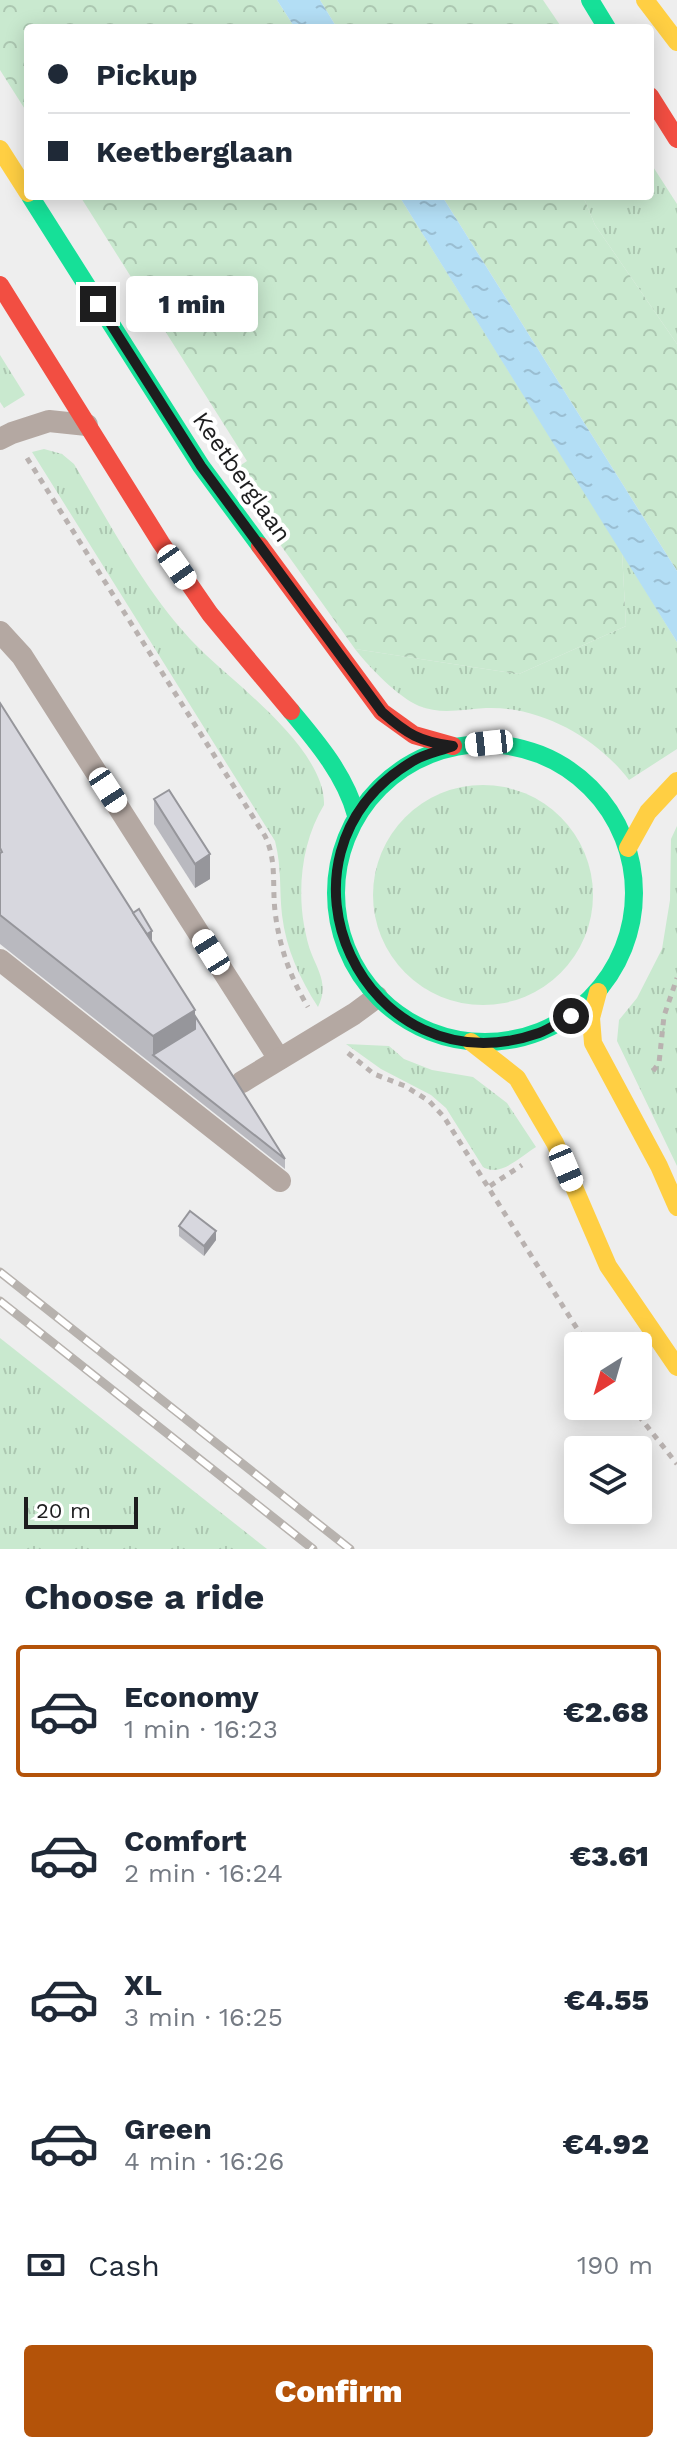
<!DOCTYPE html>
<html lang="en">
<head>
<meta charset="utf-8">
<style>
  body { margin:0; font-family:"Work Sans",sans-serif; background:#f2f2f3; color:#1f2937; height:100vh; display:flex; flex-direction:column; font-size:30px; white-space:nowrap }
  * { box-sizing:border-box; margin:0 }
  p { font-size:26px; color:#747a83 }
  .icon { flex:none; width:44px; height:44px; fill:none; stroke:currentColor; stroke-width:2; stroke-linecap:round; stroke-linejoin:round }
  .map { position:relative; height:1549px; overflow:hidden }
  .side { display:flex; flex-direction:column; background:#fff; flex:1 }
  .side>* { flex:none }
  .banner { position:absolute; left:24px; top:24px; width:630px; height:176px; border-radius:8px; box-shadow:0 4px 20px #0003; display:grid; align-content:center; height:176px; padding:0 24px; background:#fff }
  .needle { width:52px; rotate:217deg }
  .fabs { position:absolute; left:564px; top:1332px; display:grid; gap:16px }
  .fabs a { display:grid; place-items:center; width:88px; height:88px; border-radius:8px; background:#fff; box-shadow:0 4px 20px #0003; font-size:40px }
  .scale { position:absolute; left:24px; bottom:20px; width:114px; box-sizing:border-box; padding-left:8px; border:4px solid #1d1d1e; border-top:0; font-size:22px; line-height:28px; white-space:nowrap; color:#1d1d1e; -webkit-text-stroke:6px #fff; paint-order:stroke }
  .end { position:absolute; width:36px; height:36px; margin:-18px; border:10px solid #1d1d1e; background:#fff; box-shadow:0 0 0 4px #fff }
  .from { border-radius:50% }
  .bubble { position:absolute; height:56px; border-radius:8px; background:#fff; box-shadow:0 4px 20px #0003; font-size:26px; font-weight:800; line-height:56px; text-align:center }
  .car { position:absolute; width:24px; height:48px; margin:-24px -12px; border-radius:10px; box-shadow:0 0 6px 2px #0007; background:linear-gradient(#fff 24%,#345 0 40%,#fff 0 76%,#345 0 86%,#fff 0) }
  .banner b { display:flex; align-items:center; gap:28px; height:76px; font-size:30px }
  .banner b+b { border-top:2px solid #e0e1e3 }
  .banner i { width:20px; height:20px; background:#1f2937 }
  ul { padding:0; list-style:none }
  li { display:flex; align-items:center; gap:24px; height:132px; margin:0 16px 12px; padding:0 8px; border:4px solid transparent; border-radius:8px }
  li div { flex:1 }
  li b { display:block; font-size:30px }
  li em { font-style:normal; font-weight:800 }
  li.selected { border-color:#b45309 }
  li>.icon { width:72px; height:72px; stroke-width:1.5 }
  h2 { padding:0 24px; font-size:36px; line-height:96px }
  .pay { display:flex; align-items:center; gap:20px; height:88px; padding:0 24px; font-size:30px }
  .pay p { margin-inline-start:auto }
  .primary-button { display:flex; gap:16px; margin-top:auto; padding:16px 24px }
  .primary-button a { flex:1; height:92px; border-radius:8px; background:#b45309; color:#fff; font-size:32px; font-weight:800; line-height:92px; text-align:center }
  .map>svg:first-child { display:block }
</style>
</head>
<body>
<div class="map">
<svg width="677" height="1549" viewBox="0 0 677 1549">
  <defs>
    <pattern id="grass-tufts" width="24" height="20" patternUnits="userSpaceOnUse" patternTransform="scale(2)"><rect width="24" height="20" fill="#c9e9cf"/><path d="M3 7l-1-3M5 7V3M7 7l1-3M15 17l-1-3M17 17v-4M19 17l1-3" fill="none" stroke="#acc7b1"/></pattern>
    <pattern id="forest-crowns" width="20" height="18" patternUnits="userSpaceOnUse" patternTransform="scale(2)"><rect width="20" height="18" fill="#c9e9cf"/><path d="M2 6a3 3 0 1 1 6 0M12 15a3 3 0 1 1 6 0" fill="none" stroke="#acc7b1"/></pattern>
    <pattern id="water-ripples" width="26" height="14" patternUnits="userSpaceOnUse" patternTransform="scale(2)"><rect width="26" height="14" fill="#b3def5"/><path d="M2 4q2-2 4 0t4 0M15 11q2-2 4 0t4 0" fill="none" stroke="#9abed2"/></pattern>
  </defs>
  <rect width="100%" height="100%" fill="#eee"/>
  <g fill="url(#grass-tufts)">
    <path d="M 650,162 L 677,204 L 677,344 L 595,225 L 583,196 L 650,196 Z"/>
    <path d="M 0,355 L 25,395 L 4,408 L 0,402 Z"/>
    <path d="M 44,449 L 62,454 L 74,464 C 114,530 150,602 206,655 C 241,688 326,752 324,805 C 303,839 297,885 304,925 C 306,935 308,946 312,955 C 320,974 328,987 318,1007 C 300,979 286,949 282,915 C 279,889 282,869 275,841 L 32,452 Z"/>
    <path d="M 622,552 L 677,642 L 677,749 L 629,780 C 597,738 541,706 486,708 C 464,709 441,715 419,706 C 398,697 369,667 355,649 L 519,674 L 626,626 Z"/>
    <circle cx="483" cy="895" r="110"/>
    <path d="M 677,826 L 677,1166 L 617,1041 L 619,1020 L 637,998 L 662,949 L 670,900 L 671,839 Z"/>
    <path d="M 346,1044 L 389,1046 L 404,1059 L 432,1070 L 473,1077 L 507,1103 L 536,1147 C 521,1156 500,1178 483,1167 L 446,1108 L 431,1095 L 381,1069 Z"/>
    <path d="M 0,1338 L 267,1549 L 0,1549 Z"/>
  </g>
  <g fill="url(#forest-crowns)">
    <path d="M 0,0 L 277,0 L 295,28 L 28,28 L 28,114 L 0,70 Z"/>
    <path d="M 320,0 L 543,0 L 562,28 L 337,28 Z"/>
    <path d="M 80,196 L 399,196 L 622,552 L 626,626 L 519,674 L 355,649 L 229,473 L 247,461 Z"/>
    <path d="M 442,196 L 583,196 L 595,225 L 677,344 L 677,571 Z"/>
  </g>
  <g fill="url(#water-ripples)">
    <path d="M 277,0 L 320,0 L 337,28 L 295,28 Z"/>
    <path d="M 399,196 L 442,196 L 677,571 L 677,642 Z"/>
  </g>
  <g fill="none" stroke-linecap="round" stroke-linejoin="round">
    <g stroke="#b9b2b0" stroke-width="5" stroke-dasharray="6 6" stroke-linecap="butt">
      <path d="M 27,458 L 265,836 C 277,861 272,884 275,911 C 279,946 290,977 308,1007"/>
      <path d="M 348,1053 L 374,1074 L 405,1086 L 429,1101 L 444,1117 L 588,1346"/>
      <path d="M 653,1071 L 659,1063 L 664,1016 L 677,978"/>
      <path d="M 490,1186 L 522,1165"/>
      <path d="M 631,1406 L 677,1464"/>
    </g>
    <g stroke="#b4a8a2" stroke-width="22">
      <path d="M 0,439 L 12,433 L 49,421 L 87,425"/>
      <path d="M 0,632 L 22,656 L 279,1059"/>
      <path d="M 0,960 L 280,1181"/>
      <path d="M 242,1082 L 354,1014 L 377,997"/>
    </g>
    <g stroke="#16e098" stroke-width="18">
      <path d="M 590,0 L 607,28"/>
      <path d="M 30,196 L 201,466 L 260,546"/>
      <path d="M 291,711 C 317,742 345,775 356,815"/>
      <circle cx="485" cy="893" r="149"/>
    </g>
    <g stroke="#ffcf43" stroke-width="18">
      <path d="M 645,0 L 677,42"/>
      <path d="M 0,149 L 28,193"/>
      <path d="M 628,848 L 648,812 L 677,781"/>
      <path d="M 598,992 L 591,1018 L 593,1043 L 659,1166 L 677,1207"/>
      <path d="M 471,1042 L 517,1078 L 555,1143 L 608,1266 L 677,1367"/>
    </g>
    <g stroke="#f24e42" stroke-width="18">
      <path d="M 650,96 L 677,139"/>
      <path d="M 0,285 L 161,543 L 210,614 L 291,711"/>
      <path d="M 260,546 L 382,712 L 414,735 L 453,746"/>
    </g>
    <defs>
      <g id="rail">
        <path d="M 0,1272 L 350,1549"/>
        <path d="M 0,1301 L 313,1549"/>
      </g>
    </defs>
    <use href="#rail" stroke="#b7b2ae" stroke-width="9"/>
    <use href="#rail" stroke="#fff" stroke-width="6" stroke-dasharray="18" stroke-linecap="butt"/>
  </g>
  <g fill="#b9b9bf">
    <path d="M 0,703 L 133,913 L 152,940 L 151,941 L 195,1016 L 285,1159 L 285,1169 L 0,944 Z"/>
    <path d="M 154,799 L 210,879 L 195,888 L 154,824 Z"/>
    <path d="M 179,1226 L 216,1240 L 204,1256 L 179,1236 Z"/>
  </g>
  <g fill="#96969b">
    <path d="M 210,854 L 210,879 L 195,888 L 195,864 Z"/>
    <path d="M 152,931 L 152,940 L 144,946 L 144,936 Z"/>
    <path d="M 195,1010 L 195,1039 L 153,1055 L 153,1036 Z"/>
    <path d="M 216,1231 L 216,1240 L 204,1256 L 204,1246 Z"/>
  </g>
  <g fill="#d7d7de" stroke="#96969b" stroke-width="2">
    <path d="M 0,703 L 195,1010 L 153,1036 L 0,915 L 0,853 L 2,852 L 0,848 Z"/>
    <path d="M 169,790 L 210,854 L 195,864 L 154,799 Z"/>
    <path d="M 139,909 L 152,931 L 147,934 L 133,913 Z"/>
    <path d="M 195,1016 L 285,1159 L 153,1055 L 195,1029 Z"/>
    <path d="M 190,1211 L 216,1231 L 204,1246 L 179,1226 Z"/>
  </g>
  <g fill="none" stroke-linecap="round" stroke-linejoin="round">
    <path stroke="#1d1d1e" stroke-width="10" d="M 98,304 L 201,466 L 382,712 C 407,734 420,742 453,746 C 440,751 424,754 413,761 C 253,856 365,1094 539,1033 C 550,1029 561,1021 571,1016"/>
  </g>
  <g text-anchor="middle" stroke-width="8" stroke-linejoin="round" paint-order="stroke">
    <g font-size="24" fill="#1d1d1e" stroke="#fff">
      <text transform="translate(242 477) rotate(55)" y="8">Keetberglaan</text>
    </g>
  </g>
</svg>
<div class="fabs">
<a><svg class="needle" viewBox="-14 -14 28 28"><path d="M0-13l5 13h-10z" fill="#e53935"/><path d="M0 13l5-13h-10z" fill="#747a83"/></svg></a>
<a><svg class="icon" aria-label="layers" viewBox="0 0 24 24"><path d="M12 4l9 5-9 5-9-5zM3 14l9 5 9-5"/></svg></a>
</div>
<div class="scale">20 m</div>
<i class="end from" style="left:571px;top:1016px"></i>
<i class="end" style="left:98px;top:304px"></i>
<div class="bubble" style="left:126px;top:276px;width:132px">1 min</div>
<i class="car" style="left:177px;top:567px;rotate:145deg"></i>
<i class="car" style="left:489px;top:743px;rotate:264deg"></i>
<i class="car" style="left:108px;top:790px;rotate:147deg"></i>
<i class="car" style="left:211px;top:952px;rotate:328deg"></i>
<i class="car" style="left:566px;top:1168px;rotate:157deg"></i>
<div class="banner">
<b><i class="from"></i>Pickup</b>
<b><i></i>Keetberglaan</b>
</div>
</div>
<section class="side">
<h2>Choose a ride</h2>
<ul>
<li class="selected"><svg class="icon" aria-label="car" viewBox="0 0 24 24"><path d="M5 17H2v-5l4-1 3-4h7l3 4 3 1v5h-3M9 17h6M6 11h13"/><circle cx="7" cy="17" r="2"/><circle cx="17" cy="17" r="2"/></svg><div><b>Economy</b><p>1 min · 16:23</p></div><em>€2.68</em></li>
<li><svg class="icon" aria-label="car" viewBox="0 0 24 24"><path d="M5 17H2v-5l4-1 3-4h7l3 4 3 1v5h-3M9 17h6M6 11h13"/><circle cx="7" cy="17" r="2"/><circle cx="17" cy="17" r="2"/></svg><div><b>Comfort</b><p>2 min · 16:24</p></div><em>€3.61</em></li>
<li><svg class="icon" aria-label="car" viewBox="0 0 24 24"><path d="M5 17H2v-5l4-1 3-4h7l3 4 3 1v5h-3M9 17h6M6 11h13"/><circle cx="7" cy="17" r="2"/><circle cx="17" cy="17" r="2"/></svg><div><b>XL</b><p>3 min · 16:25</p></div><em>€4.55</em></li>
<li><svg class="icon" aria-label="car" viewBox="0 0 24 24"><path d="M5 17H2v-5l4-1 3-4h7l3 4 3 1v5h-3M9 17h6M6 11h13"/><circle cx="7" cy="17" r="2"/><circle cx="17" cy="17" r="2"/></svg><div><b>Green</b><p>4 min · 16:26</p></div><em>€4.92</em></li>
</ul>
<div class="pay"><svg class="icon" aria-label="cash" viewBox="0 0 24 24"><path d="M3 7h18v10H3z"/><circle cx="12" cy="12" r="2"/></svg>Cash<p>190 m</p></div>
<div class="primary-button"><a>Confirm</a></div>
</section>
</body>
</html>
